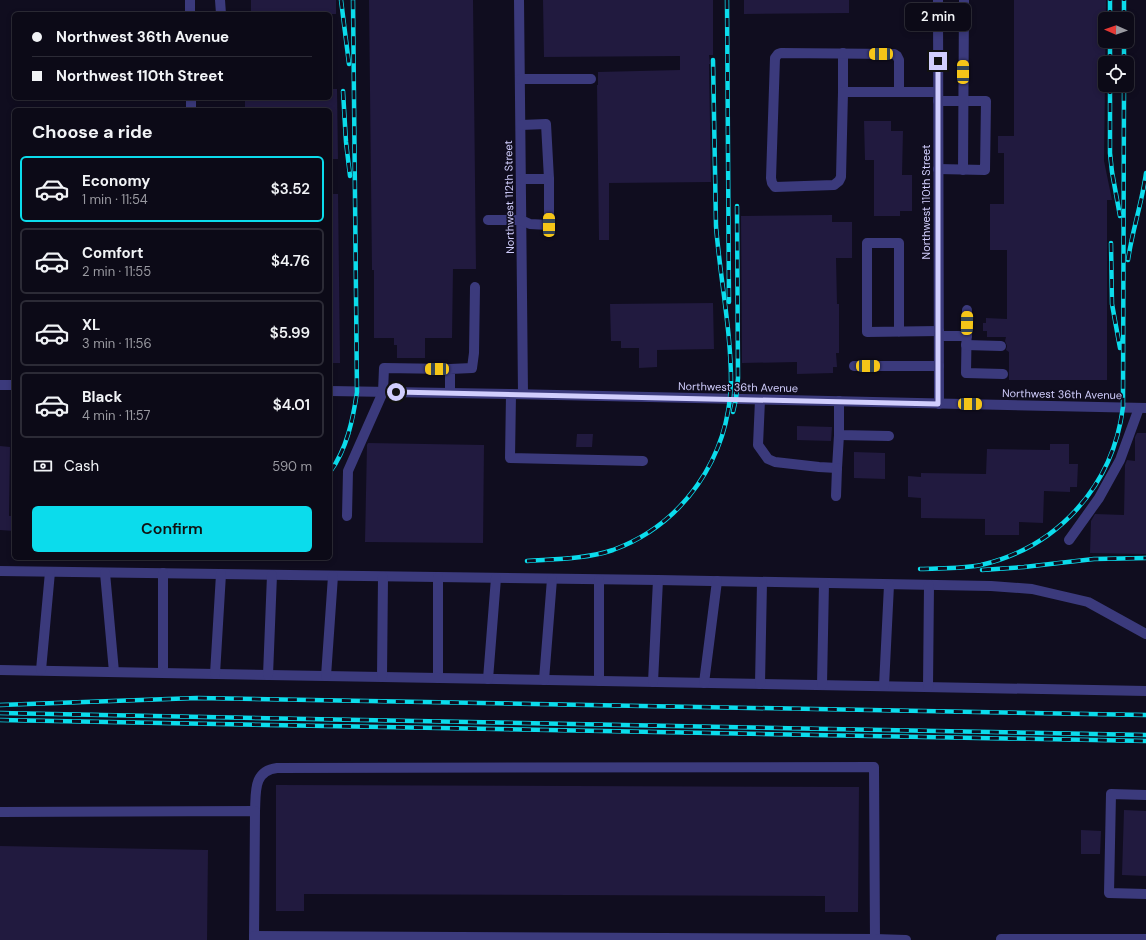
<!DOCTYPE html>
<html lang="en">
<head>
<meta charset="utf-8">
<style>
  body { margin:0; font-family:"DM Sans",sans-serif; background:#151320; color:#f1f3f6; height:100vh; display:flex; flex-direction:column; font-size:15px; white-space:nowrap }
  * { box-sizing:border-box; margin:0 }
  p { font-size:13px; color:#9a9aa1 }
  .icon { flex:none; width:22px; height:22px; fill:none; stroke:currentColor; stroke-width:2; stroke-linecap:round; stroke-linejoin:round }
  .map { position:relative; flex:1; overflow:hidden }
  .panel { position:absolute; left:12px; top:108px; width:320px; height:452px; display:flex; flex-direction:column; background:#0c0a17; border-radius:6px; box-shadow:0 2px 6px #0003,0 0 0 1px #2c2b36 }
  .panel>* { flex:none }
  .guide { position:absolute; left:12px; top:12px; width:320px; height:88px; border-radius:6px; box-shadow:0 2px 6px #0003,0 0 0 1px #2c2b36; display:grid; align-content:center; height:88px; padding:0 20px; background:#0c0a17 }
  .needle { width:26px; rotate:272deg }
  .tools { position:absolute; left:1098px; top:12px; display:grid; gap:8px }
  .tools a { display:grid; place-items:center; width:36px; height:36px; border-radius:6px; background:#0c0a17; box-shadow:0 2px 6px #0003,0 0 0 1px #2c2b36; font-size:20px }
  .end { position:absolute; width:18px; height:18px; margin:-9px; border:5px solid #d1cefd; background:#111; box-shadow:0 0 0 2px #111 }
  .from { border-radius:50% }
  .bubble { position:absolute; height:28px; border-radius:6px; background:#0c0a17; box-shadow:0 2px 6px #0003,0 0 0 1px #2c2b36; font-size:13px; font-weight:600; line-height:28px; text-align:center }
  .car { position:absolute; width:12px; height:24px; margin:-12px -6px; border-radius:5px; box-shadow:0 0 3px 1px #0007; background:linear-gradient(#f5c518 24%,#345 0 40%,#f5c518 0 76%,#345 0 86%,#f5c518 0) }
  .guide b { display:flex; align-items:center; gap:14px; height:38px; font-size:15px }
  .guide b+b { border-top:1px solid #2c2b36 }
  .guide i { width:10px; height:10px; background:#f1f3f6 }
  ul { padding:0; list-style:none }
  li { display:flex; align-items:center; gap:12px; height:66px; margin:0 8px 6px; padding:0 12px; border:2px solid #2c2b36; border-radius:6px }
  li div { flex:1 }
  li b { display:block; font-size:15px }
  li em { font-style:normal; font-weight:600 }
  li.on { border-color:#0bdcec }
  li>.icon { width:36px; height:36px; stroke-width:1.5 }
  h2 { padding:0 20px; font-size:18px; line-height:48px }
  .pay { display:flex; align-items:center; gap:10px; height:44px; padding:0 20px; font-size:15px }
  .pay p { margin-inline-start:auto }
  .primary-button { display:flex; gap:8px; margin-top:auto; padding:8px 20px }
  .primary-button a { flex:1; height:46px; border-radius:6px; background:#0bdcec; color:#111; font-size:16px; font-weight:600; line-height:46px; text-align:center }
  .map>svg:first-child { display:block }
</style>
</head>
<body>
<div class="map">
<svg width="1146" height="940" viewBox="0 0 1146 940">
  <rect width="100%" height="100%" fill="#100d1f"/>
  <g fill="#211a3f">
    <rect x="251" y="0" width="85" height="14"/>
    <path d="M 369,0 L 473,0 L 476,269 L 453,269 L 452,338 L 425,338 L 425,358 L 397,358 L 397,345 L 394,345 L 394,338 L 374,338 L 374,270 L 372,270 Z"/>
    <path d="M 543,0 L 713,0 L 713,55 L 709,55 L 710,64 L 709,64 L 711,182 L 609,183 L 609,240 L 599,240 L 597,85 L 598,85 L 598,72 L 680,70 L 680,56 L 544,57 Z"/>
    <path d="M 744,0 L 849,0 L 849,13 L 744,14 Z"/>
    <path d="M 1014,0 L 1106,0 L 1104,161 L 1112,200 L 1107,200 L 1107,380 L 1009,380 L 1009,352 L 1006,350 L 1007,346 L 1005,341 L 1006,337 L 987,337 L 987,331 L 983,331 L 983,323 L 986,323 L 986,318 L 1007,319 L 1007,250 L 990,250 L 990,204 L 1004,204 L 1004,153 L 998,153 L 998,136 L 1014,136 Z"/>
    <path d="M 330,89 L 337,89 L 338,159 L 330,159 L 330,110 L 245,110 L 245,98 L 330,98 Z"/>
    <path d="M 864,121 L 891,121 L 891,131 L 903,131 L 902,175 L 912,175 L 912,211 L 900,211 L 900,216 L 874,216 L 874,160 L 865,160 Z"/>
    <path d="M 330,194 L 338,194 L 340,363 L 330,363 Z"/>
    <path d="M 832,215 L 832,222 L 852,222 L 852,258 L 836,258 L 837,304 L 839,304 L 839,353 L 836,353 L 837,367 L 833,367 L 833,373 L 797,374 L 797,362 L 742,363 L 741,216 Z"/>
    <path d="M 713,303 L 714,349 L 657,350 L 657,367 L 639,368 L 639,348 L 621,348 L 621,341 L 611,341 L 610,304 Z"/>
    <path d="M 797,426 L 832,427 L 831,441 L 797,440 Z"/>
    <path d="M 1137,433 L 1146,433 L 1146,554 L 1090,553 L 1091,521 L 1095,514 L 1124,515 L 1125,465 L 1127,460 L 1135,461 L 1135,437 Z"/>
    <path d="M 577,434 L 593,434 L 592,447 L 576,447 Z"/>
    <path d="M 368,443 L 484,445 L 483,543 L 365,542 L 367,445 Z"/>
    <path d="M 1050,444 L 1069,444 L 1069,464 L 1078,464 L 1077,487 L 1070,487 L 1070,492 L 1044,491 L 1043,523 L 1019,522 L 1019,535 L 985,535 L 985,519 L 921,518 L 921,498 L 908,497 L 908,476 L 921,477 L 921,473 L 986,474 L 987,449 L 1050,450 Z"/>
    <path d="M 0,446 L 10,447 L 9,516 L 14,516 L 14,531 L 0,530 Z"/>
    <path d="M 854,452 L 885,453 L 885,479 L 854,478 Z"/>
    <path d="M 276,785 L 859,787 L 858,912 L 825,912 L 825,896 L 304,894 L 304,911 L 276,911 Z"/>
    <path d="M 1124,810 L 1146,811 L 1146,876 L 1122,875 Z"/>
    <path d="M 1081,830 L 1101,831 L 1100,854 L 1081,854 Z"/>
    <path d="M 0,846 L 208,850 L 207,940 L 0,940 Z"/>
  </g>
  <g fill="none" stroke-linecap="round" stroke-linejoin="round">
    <g stroke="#3b3a7c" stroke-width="10">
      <path d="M 190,0 L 190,14"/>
      <path d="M 220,0 L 221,14"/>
      <path d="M 519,0 L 523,394"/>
      <path d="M 938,0 L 939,404"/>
      <path d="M 520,79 L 591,79"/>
      <path d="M 843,92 L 843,53"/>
      <path d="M 899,92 L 843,92 L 841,177 L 839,181 L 834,185 L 775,187 L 772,183 L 771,178 L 775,58 L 778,54 L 781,53 L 894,54 L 897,56 L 899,60 L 899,92 L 938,92"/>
      <path d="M 191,98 L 191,110"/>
      <path d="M 521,125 L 546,124 L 549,179"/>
      <path d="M 938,169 L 985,170 L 986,101 L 938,101"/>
      <path d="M 963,170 L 964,0"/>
      <path d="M 488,220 L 521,220 L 530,224 L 549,225 L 549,179 L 521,179"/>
      <path d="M 967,310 L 966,373 L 1003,374"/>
      <path d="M 899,332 L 899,243 L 867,243 L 867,332 L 939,331"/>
      <path d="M 939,336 L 967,336"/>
      <path d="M 966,345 L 1001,346"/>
      <path d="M 854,366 L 939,366"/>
      <path d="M 0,385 L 14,385"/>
      <path d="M 330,391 L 511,394 L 1146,408"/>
      <path d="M 450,393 L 450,369 L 472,368 L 474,353 L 475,287"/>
      <path d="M 511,394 L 510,458 L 643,461"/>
      <path d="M 760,400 L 758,445 L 768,459 L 775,462 L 819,467 L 837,468 L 839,435"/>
      <path d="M 839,401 L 839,435 L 889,436"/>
      <path d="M 836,496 L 837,468"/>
      <path d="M 347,516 L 348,471 L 383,392 L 384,368 L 450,369"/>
      <path d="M 1069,540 L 1099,498 L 1120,460 L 1139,408"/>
      <path d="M 0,571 L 658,580 L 991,586 L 1032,589 L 1088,602 L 1146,634"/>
      <path d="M 105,573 L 114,672"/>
      <path d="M 163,573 L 163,673"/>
      <path d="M 438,577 L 438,678"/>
      <path d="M 599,580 L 599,681"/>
      <path d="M 0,670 L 1146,691"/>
      <path d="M 41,670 L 50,572"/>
      <path d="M 215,674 L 221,574"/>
      <path d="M 268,675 L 272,575"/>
      <path d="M 326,676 L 333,576"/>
      <path d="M 382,677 L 383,577"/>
      <path d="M 488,679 L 496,578"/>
      <path d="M 544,680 L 552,579"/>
      <path d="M 653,682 L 658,580"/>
      <path d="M 704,683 L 717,581"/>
      <path d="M 760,684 L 762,582"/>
      <path d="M 822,685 L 824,583"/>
      <path d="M 884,686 L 889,585"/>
      <path d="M 928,687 L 929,585"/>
      <path d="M 1146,795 L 1111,794 L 1109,893 L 1146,894"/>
      <path d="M 255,811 C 256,792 253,771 277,768 L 874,767 L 875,940"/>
      <path d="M 0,812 L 255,811 L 254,940"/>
      <path d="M 254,936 L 875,939 L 906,940"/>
      <path d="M 1001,940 L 1001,939 L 1146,939"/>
    </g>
    <defs>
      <g id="rail">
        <path d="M 341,0 L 349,64"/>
        <path d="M 727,0 L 729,302"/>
        <path d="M 1110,19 L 1110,0"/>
        <path d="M 1124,19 L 1124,0"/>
        <path d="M 1110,63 L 1110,41"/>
        <path d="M 1124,63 L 1124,41"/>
        <path d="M 1110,85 L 1110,153 L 1112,172 L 1120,216"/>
        <path d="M 343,91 L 346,142 L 350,176"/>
        <path d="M 1111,243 L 1112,304 L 1120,348"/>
        <path d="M 1128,260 C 1132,231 1142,203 1146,173"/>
        <path d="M 733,412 L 736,399 L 738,378 L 737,206"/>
        <path d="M 330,472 C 347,449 353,419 357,392 L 353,0"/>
        <path d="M 527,561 C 555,559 586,559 613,550 C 684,524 729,457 731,382 C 731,329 720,278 716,226 L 713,60"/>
        <path d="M 920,569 C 940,568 961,569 981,565 C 1058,547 1113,486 1123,407 L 1124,85"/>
        <path d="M 982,570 L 1024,567 L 1094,559 L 1146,558"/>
        <path d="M 0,705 L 197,698 L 1146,715"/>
        <path d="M 0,713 L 1146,735"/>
        <path d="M 0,720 L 1146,741"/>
      </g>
    </defs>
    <use href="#rail" stroke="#0bdcec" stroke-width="4.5"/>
    <use href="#rail" stroke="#100d1f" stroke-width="3" stroke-dasharray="9" stroke-linecap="butt"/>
  </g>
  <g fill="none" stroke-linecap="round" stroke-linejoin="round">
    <path stroke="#d1cefd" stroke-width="5" d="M 396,392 L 938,404 L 938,61"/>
  </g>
  <g text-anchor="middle" stroke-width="3" stroke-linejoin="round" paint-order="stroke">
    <g font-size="11" fill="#d1cefd" stroke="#100d1f">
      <text transform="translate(509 197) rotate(-91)" y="4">Northwest 112th Street</text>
      <text transform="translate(926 202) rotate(-90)" y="4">Northwest 110th Street</text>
      <text transform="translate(738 387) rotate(1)" y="4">Northwest 36th Avenue</text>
      <text transform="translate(1062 394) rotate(1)" y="4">Northwest 36th Avenue</text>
    </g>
  </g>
</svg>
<div class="tools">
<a><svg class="needle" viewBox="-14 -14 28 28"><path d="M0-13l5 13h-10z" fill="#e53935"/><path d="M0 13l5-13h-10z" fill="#9a9aa1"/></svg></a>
<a><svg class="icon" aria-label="locate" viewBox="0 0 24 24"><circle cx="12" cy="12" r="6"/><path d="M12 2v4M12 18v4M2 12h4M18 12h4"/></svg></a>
</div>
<i class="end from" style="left:396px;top:392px"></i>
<i class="end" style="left:938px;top:61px"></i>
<div class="bubble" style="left:905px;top:3px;width:66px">2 min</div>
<i class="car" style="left:881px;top:54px;rotate:270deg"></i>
<i class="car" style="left:963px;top:72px;rotate:0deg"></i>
<i class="car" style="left:549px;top:225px;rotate:0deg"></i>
<i class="car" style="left:967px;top:323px;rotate:1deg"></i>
<i class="car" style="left:868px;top:366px;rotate:90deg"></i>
<i class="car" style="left:437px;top:369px;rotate:270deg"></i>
<i class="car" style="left:970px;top:404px;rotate:91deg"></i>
<div class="guide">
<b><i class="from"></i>Northwest 36th Avenue</b>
<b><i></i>Northwest 110th Street</b>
</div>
<section class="panel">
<h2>Choose a ride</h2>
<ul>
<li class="on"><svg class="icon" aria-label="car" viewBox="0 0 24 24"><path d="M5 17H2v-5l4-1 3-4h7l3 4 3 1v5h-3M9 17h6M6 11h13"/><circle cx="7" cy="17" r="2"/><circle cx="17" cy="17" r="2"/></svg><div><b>Economy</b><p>1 min · 11:54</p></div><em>$3.52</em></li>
<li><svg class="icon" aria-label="car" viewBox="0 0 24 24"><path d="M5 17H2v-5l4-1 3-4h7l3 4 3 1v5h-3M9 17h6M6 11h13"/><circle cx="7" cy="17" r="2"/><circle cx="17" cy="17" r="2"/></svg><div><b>Comfort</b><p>2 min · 11:55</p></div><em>$4.76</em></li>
<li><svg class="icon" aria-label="car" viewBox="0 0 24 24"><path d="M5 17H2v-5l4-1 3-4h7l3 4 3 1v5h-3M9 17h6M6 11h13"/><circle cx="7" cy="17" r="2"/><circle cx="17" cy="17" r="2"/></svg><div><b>XL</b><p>3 min · 11:56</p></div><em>$5.99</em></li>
<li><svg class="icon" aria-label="car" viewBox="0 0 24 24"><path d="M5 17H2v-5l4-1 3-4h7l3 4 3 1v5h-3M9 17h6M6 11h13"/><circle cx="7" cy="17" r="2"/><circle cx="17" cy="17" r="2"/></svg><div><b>Black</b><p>4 min · 11:57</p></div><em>$4.01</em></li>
</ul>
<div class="pay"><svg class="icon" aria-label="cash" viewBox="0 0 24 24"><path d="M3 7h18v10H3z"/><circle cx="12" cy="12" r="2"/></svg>Cash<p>590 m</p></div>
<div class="primary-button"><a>Confirm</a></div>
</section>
</div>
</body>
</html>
